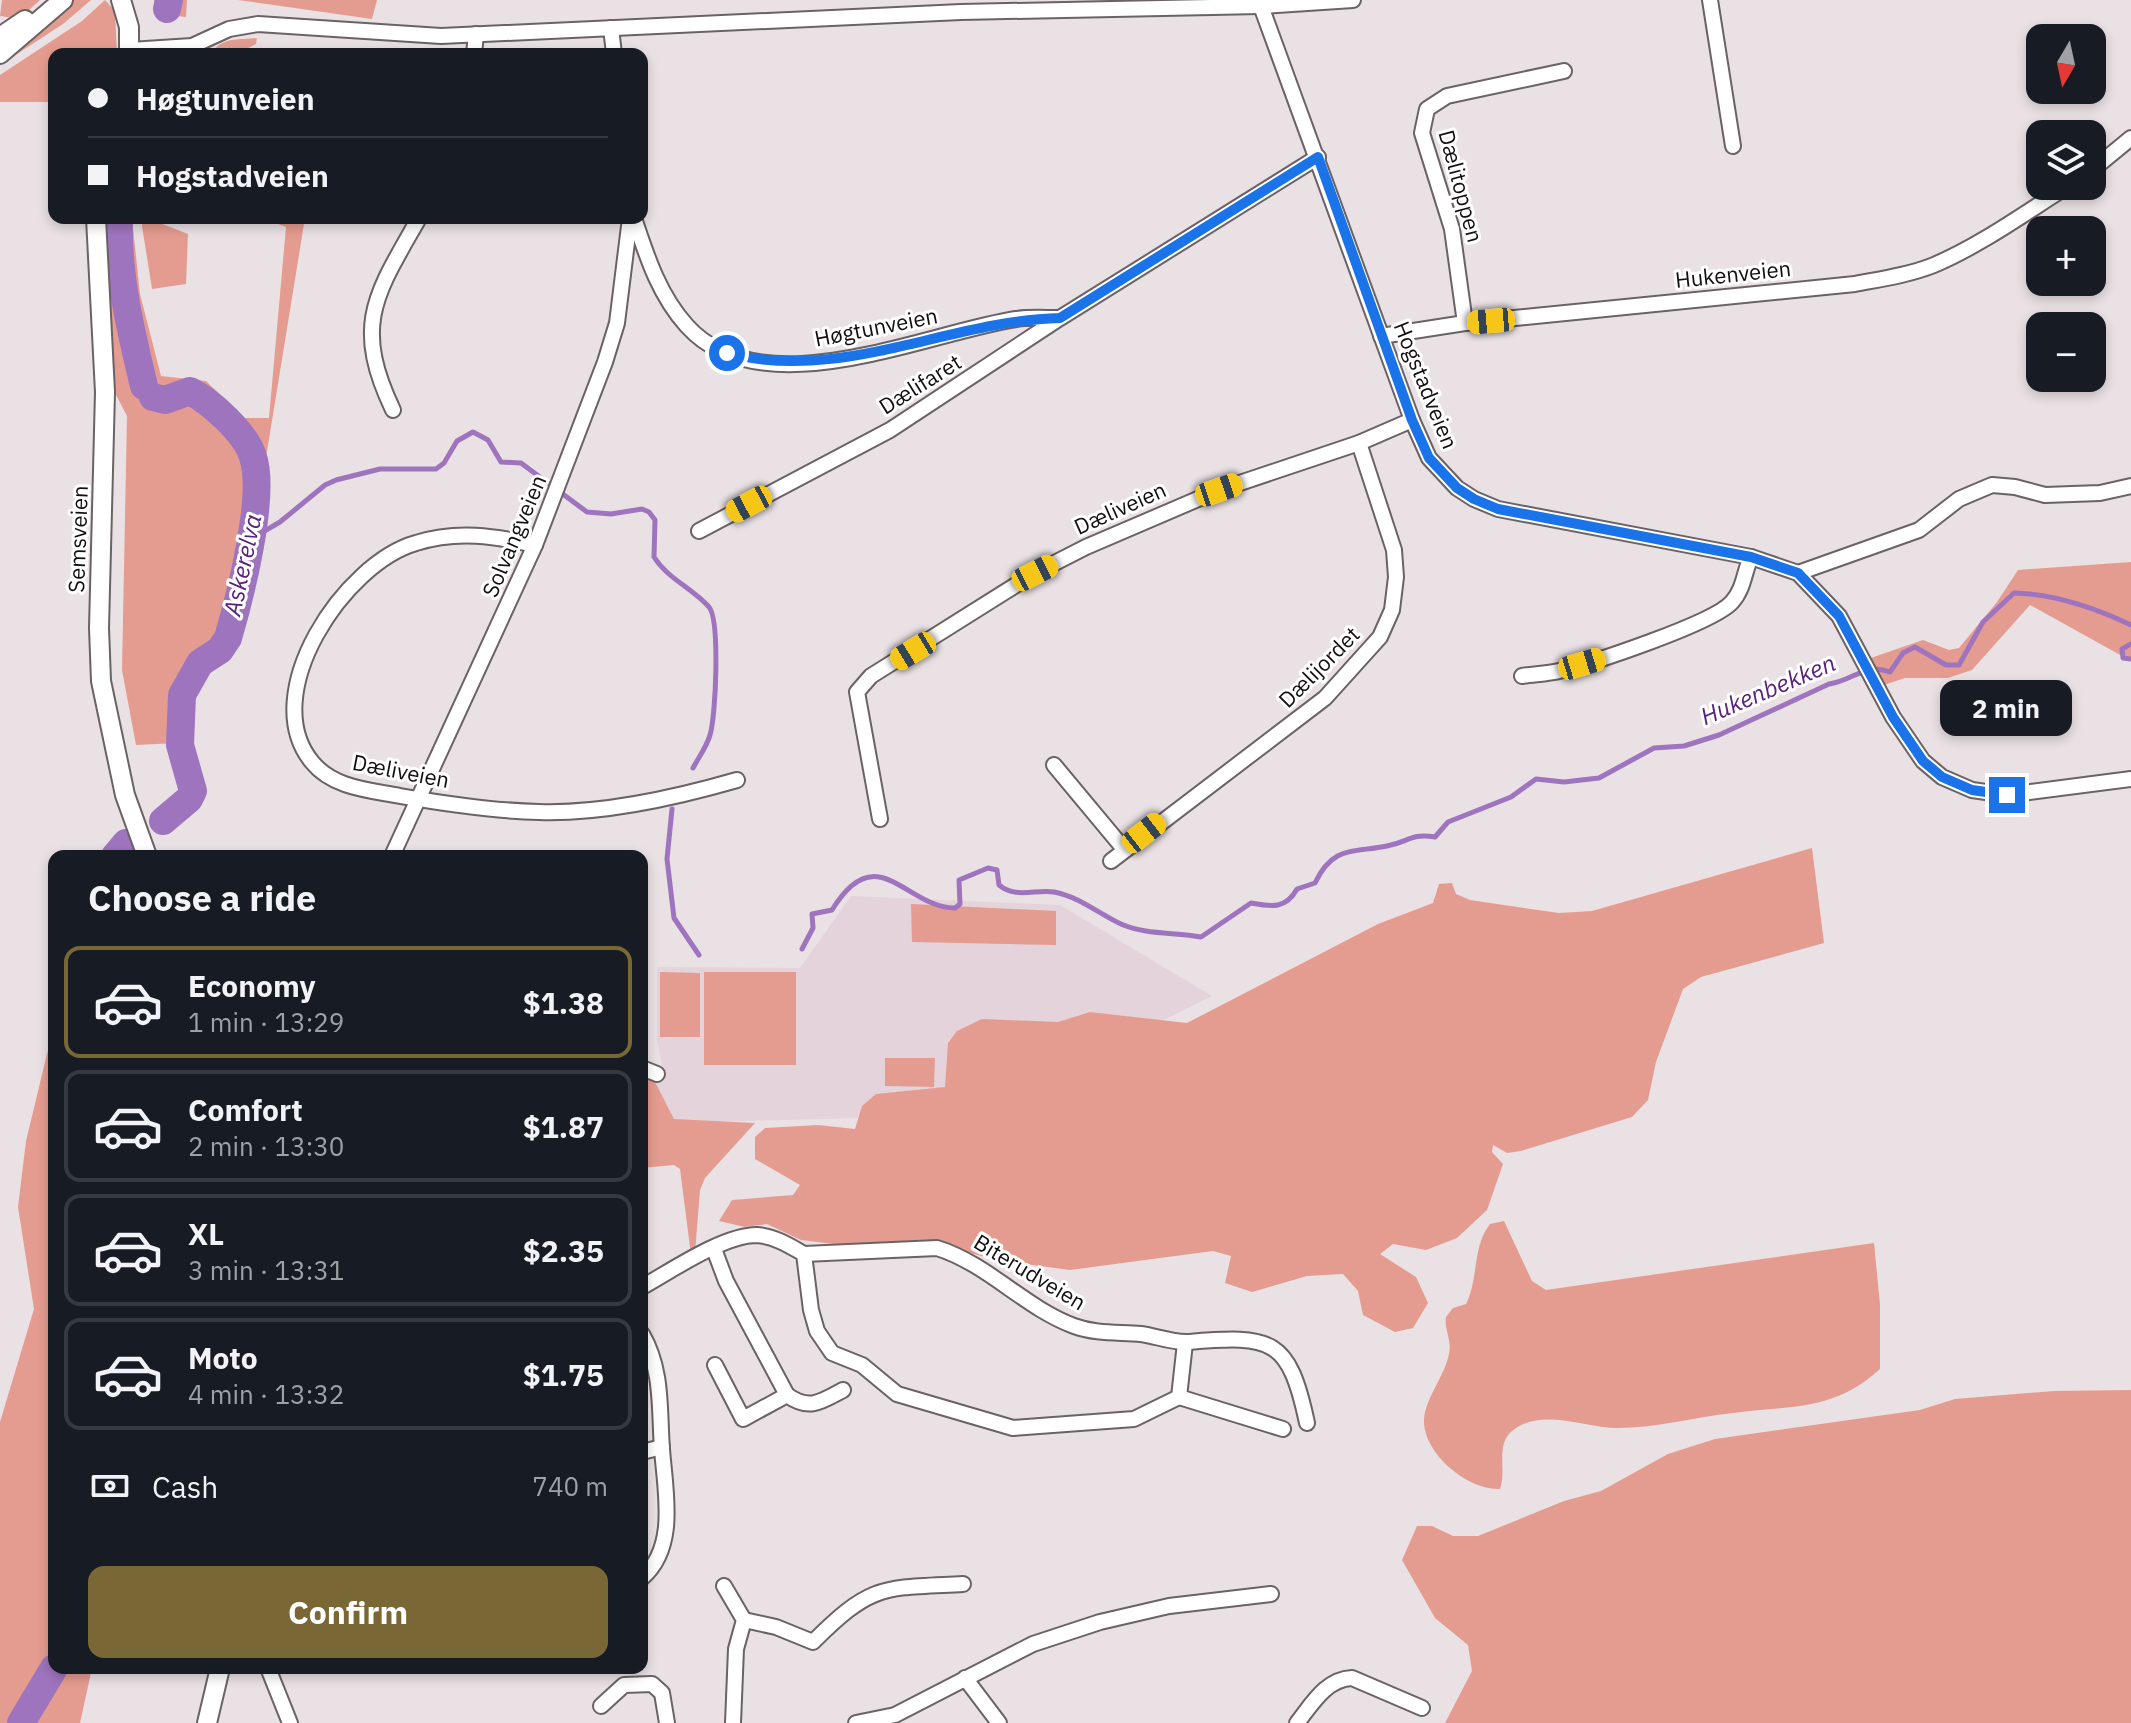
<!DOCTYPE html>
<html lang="en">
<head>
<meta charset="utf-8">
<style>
  body { margin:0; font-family:"IBM Plex Sans",sans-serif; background:#242831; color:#f1f3f6; height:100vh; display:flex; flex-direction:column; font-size:30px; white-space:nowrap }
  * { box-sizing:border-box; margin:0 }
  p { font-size:26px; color:#9ea1a6 }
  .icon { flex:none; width:44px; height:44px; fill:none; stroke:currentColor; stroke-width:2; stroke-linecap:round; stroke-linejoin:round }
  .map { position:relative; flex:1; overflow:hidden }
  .sheet { position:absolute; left:48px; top:850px; width:600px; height:824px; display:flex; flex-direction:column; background:#171b24; border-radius:16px; box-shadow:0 4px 12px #0003 }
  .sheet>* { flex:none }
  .guide { position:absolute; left:48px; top:48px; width:600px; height:176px; border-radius:16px; box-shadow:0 4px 12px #0003; display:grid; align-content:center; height:176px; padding:0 40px; background:#171b24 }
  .needle { width:52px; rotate:189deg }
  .controls { position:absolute; left:2026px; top:24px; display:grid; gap:16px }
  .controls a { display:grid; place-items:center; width:80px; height:80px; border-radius:16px; background:#171b24; box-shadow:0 4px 12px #0003; font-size:40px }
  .end { position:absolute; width:36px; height:36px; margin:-18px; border:10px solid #1a73e8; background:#fff; box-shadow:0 0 0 4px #fff }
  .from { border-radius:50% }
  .bubble { position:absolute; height:56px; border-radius:16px; background:#171b24; box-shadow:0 4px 12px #0003; font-size:26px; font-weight:700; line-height:56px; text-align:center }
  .car { position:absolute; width:24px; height:48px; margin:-24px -12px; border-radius:10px; box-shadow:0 0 6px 2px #0007; background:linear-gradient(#f5c518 24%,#345 0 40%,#f5c518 0 76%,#345 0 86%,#f5c518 0) }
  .guide b { display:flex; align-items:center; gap:28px; height:76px; font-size:30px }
  .guide b+b { border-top:2px solid #363941 }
  .guide i { width:20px; height:20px; background:#f1f3f6 }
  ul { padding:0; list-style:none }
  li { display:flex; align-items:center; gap:24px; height:112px; margin:0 16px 12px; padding:0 24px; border:4px solid #363941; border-radius:16px }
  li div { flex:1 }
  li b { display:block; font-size:30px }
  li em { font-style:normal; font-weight:700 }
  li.on { border-color:#796735 }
  li>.icon { width:72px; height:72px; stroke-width:1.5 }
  h2 { padding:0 40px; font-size:36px; line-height:96px }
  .pay { display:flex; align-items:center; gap:20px; height:88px; padding:0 40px; font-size:30px }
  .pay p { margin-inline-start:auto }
  .primary-button { display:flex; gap:16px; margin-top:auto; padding:16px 40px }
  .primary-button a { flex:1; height:92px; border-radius:16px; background:#796735; color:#fff; font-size:32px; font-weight:700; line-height:92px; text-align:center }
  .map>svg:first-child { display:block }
</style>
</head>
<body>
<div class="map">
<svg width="2131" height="1723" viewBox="0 0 2131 1723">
  <rect width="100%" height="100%" fill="#eae1e4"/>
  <path fill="#e4d3da" d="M 851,896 L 1060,905 L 1212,996 L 1068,1067 L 860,1118 L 662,1123 L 656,1083 L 662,1065 L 657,1039 L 657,967 L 800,968 Z"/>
  <g fill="#e59c90">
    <path d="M 40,0 L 19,19 L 0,16 L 2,0 Z"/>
    <path d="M 69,0 L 91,0 L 63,24 L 0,65 L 0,55 Z"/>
    <path d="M 105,0 L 115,11 L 117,54 L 54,54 L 54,102 L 0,102 L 0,75 L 82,21 Z"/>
    <path d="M 154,0 L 187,0 L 186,17 L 157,14 Z"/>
    <path d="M 238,0 L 377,0 L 372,19 Z"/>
    <path d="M 257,38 L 256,44 L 237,54 L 212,54 C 219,37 241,40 257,38 Z"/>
    <path d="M 104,218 L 132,218 L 140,294 L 161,376 L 206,381 L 245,418 L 269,418 L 286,227 L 273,222 L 274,218 L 305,218 L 234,654 L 182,681 L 177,743 L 136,745 L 122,670 L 127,416 L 115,393 Z"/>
    <path d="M 147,218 L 188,234 L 186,284 L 152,289 L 142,226 L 142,220 Z"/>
    <path d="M 2131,562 L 2131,661 L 2030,605 L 1972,670 L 1948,678 L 1905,678 L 1878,687 L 1865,660 L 1923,640 L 1949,650 L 1959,648 L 1997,602 L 2018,570 Z"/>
    <path d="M 1812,848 L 1824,943 L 1701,977 L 1683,989 L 1656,1062 L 1648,1100 L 1632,1117 L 1521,1151 L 1507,1153 L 1493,1145 L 1492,1152 L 1503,1164 L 1487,1210 L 1457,1238 L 1426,1250 L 1393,1244 L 1380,1254 L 1416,1277 L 1428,1303 L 1413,1328 L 1395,1332 L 1363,1315 L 1358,1291 L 1343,1274 L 1307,1276 L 1252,1292 L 1225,1283 L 1231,1256 L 1213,1251 L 1070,1270 L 996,1260 L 937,1244 L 842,1245 L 801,1240 L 767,1224 L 745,1227 L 719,1221 L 732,1200 L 793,1195 L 800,1185 L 755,1159 L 755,1137 L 765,1128 L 818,1125 L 855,1129 L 862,1106 L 876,1094 L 945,1087 L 948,1043 L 957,1031 L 982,1019 L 1058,1022 L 1090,1012 L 1187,1023 L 1378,924 L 1433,903 L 1439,884 L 1452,883 L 1456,894 L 1470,900 L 1559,913 L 1592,911 Z"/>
    <path d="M 911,904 L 1056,911 L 1056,945 L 912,942 Z"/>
    <path d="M 660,972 L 700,973 L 700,1037 L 660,1037 Z"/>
    <rect x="704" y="972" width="92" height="93"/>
    <path d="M 54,1025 L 54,1668 L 92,1668 L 80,1723 L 0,1723 L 0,1422 L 34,1309 L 18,1207 L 26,1141 Z"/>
    <path d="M 885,1058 L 935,1058 L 934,1087 L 885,1086 Z"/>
    <path d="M 642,1073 L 654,1080 L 674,1119 L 755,1123 L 705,1178 L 700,1190 L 695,1253 L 691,1255 L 680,1169 L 674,1165 L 642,1168 Z"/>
    <path d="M 1504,1221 L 1532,1281 L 1546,1290 L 1874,1243 L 1880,1304 L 1880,1369 C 1833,1412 1791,1405 1733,1413 C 1695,1417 1657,1428 1618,1428 C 1584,1428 1542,1407 1512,1431 C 1495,1445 1507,1470 1500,1489 C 1467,1491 1416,1449 1425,1412 C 1430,1392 1445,1374 1449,1354 C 1452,1340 1444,1330 1446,1317 L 1453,1308 L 1466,1304 C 1479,1278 1472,1247 1490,1224 Z"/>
    <path d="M 2131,1390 L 2131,1723 L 1445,1723 L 1472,1671 L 1468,1645 L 1435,1618 L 1402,1560 L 1417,1526 L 1432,1526 L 1453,1536 L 1478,1536 L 1564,1501 L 1601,1491 L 1668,1454 L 1715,1439 L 1920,1410 L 1955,1399 L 2054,1391 Z"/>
  </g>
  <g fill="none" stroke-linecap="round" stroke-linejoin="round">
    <g stroke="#9e74be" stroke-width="5">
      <path d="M 249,540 L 280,522 L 325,485 L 336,480 L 380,469 L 436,469 L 444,463 L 457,441 L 473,432 L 488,440 L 501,462 L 521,463 L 587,512 L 611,514 L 642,509 L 649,512 L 655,520 L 654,557 C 668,579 692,588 709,607 C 720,620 716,716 710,735 C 707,746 699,757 693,768"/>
      <path d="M 2131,644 L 2122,649 L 2123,658 L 2131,659"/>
      <path d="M 672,809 L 667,859 L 674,918 L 699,955"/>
      <path d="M 802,949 L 813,928 L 812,914 L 832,910 C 877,836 906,908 955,908 L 960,904 L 959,880 L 988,868 L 997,870 L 999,885 C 1016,899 1035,889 1054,892 C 1080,897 1099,914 1121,924 C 1146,935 1175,932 1201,937 L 1251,903 C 1272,907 1286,909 1297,889 L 1315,883 C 1333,845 1353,853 1387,846 C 1409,842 1410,833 1435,837 L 1448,822 L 1511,797 L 1536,779 L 1564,782 L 1599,778 L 1654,748 L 1684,746 L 1719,735 L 1829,684 C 1853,681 1865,662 1890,672 L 1903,653 L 1915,647 L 1946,665 L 1959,665 L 1983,622 L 2014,593 C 2054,594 2095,608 2131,625"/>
    </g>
    <g stroke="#9e74be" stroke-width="28">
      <path d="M 167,9 L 169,0"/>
      <path d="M 119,218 C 117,274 131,332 144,386"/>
      <path d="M 153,397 L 165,400 L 190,391 C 211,402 246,433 253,457 C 266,496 240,597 228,638 L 220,650 L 200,663 L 182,695 L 180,745 L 193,791 L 189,799 L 163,821"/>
      <path d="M 115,856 L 126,843"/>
      <path d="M 21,1723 L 54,1668"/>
    </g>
    <defs>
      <g id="minor">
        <path d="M 1710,0 L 1733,146"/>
        <path d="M 1261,6 L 1412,420 L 1429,458 L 1457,488 L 1474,499 L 1498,509 L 1751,557 L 1798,573 L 1839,616 L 1893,717 L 1923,761 L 1942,777 L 1972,790 L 2007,795 L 2131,779"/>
        <path d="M 611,28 L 614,54"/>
        <path d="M 130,50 L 192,46 L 229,29 L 258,24 L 441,36 L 961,12 L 1261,6 L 1353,0"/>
        <path d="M 474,54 L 476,34"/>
        <path d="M 2092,170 L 2131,138"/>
        <path d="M 634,218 C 647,257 659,295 687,326 C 762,409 925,333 1016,319 C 1029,317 1044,318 1058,318"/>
        <path d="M 1465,323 L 1452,229 L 1422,133 L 1427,109 L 1447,96 L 1564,71"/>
        <path d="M 1381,336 L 1465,323 L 1855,284 C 1881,279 1909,275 1934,265 C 1981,245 2025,213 2068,186"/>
        <path d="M 393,410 C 352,324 376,294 419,218"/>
        <path d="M 699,531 L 890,430 L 1060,318 L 1318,157"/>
        <path d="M 535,545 C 495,536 457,530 416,543 C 345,563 256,694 312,762 C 333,788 369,790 400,796 C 446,804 493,811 539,812 C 601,814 678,797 737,780"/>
        <path d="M 1798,573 L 1919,530 L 1959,499 L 1992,485 L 2015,487 L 2045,495 L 2100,493 L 2131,486"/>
        <path d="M 1522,676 C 1534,674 1547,674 1559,671 C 1590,664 1714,623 1732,602 C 1744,589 1744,572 1751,557"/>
        <path d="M 1054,765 L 1124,849"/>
        <path d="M 880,819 L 857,692 L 871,676 L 1035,573 L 1086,547 L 1219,490 L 1359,443 L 1412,420"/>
        <path d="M 392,856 L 535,545 L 605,362 L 617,323 L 630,218"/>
        <path d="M 1111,861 L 1325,698 L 1380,637 L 1392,610 L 1396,577 L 1394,550 L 1359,443"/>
        <path d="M 642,1068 L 657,1074"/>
        <path d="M 714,1249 L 726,1281 L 787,1395"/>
        <path d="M 804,1254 L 937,1248 C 988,1264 1025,1308 1074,1326 C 1096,1334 1118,1332 1141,1334 C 1156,1336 1173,1343 1189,1342 C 1272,1335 1289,1338 1307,1423"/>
        <path d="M 642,1287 C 671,1271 723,1235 757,1235 C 774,1236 790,1246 804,1254 L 811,1310 L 817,1331 L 832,1353 L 862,1365 L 897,1394 L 1013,1428 L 1134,1419 L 1179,1397 L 1185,1343"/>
        <path d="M 642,1334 C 663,1370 659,1409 662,1449 C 665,1491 678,1547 642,1578"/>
        <path d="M 715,1365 L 743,1419 L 787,1395 C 809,1411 821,1402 843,1390"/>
        <path d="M 1179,1397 L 1283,1429"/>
        <path d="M 642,1452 L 662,1447"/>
        <path d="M 724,1586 L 744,1620 L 736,1649 L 733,1723"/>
        <path d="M 744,1620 L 776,1627 L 813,1642 C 872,1583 883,1588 963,1584"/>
        <path d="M 268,1668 L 290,1723"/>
        <path d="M 965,1678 L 999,1723"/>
        <path d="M 601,1706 L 624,1685 L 652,1684 L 662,1693 L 667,1723"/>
        <path d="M 856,1723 L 895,1715 L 1033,1644 L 1100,1622 L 1169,1606 L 1271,1594"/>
        <path d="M 1297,1723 C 1312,1704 1326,1679 1352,1678 L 1422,1708"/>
      </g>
      <g id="major">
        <path d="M 121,0 L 129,27 L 129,54"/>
        <path d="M 0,37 L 25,20"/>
        <path d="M 0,54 L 63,0"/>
        <path d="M 96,218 L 105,392 L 99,628 L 101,681 L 125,795 L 147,856"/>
        <path d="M 207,1723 L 220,1668"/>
      </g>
    </defs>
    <use href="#minor" stroke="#6a6265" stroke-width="18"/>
    <use href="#major" stroke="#6a6265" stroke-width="22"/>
    <use href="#minor" stroke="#fff" stroke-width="14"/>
    <use href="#major" stroke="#fff" stroke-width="18"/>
  </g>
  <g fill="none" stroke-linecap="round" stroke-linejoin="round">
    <path stroke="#1a73e8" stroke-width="10" d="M 727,353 C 841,383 946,321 1060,318 L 1318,157 L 1412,420 L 1429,458 L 1457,488 L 1474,499 L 1498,509 L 1751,557 L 1798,573 L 1839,616 L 1893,717 L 1923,761 L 1942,777 L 1972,790 L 2007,795"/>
  </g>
  <g text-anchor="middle" stroke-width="6" stroke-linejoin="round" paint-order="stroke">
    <g font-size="22" fill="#120f10" stroke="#fff">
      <text transform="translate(1461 186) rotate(75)" y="8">Dælitoppen</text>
      <text transform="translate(1733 274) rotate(-6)" y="8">Hukenveien</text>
      <text transform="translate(876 327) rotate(-11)" y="8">Høgtunveien</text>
      <text transform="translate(920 384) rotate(-32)" y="8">Dælifaret</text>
      <text transform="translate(1426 385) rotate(68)" y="8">Hogstadveien</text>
      <text transform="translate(1120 508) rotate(-24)" y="8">Dæliveien</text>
      <text transform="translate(514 536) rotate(-67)" y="8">Solvangveien</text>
      <text transform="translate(78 539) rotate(-88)" y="8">Semsveien</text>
      <text transform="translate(1319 667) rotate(-45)" y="8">Dælijordet</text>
      <text transform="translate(401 771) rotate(11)" y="8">Dæliveien</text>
      <text transform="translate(1030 1272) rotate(31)" y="8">Biterudveien</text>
    </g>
    <g font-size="24" font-style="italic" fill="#59227b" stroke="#fff">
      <text transform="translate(243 565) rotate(-78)" y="8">Askerelva</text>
      <text transform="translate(1768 690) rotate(-23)" y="8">Hukenbekken</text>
    </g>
  </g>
</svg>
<div class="controls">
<a><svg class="needle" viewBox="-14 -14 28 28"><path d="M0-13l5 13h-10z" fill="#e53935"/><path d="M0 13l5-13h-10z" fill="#9ea1a6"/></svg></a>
<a><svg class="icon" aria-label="layers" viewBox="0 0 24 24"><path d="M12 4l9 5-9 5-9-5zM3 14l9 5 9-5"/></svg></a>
<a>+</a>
<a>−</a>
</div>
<i class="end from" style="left:727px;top:353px"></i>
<i class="end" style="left:2007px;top:795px"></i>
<div class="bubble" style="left:1940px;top:680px;width:132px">2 min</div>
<i class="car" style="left:1491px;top:321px;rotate:265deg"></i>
<i class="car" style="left:1219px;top:490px;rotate:71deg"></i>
<i class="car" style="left:749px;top:504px;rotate:242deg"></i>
<i class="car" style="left:1035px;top:573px;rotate:63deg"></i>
<i class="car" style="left:913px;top:651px;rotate:239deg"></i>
<i class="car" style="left:1582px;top:664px;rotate:73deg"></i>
<i class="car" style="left:1144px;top:833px;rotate:52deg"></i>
<div class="guide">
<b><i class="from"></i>Høgtunveien</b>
<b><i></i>Hogstadveien</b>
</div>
<section class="sheet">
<h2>Choose a ride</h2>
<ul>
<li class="on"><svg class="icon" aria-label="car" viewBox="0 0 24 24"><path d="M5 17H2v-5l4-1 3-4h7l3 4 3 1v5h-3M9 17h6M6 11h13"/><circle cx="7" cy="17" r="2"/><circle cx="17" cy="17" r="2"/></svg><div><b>Economy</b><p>1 min · 13:29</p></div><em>$1.38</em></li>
<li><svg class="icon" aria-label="car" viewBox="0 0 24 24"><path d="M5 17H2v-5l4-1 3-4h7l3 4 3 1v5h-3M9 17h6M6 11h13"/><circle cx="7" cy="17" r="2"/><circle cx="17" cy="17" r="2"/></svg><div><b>Comfort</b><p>2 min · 13:30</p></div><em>$1.87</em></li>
<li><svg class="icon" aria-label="car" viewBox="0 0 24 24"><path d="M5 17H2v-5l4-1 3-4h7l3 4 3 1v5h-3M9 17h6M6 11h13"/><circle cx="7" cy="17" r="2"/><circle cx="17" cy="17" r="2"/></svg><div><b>XL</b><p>3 min · 13:31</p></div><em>$2.35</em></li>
<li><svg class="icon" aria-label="car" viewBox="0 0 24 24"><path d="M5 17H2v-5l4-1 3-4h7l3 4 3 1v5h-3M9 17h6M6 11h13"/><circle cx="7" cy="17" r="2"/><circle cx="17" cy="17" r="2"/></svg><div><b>Moto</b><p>4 min · 13:32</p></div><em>$1.75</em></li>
</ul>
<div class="pay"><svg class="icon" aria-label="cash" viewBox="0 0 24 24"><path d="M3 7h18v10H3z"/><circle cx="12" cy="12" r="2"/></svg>Cash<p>740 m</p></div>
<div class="primary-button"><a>Confirm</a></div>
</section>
</div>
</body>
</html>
